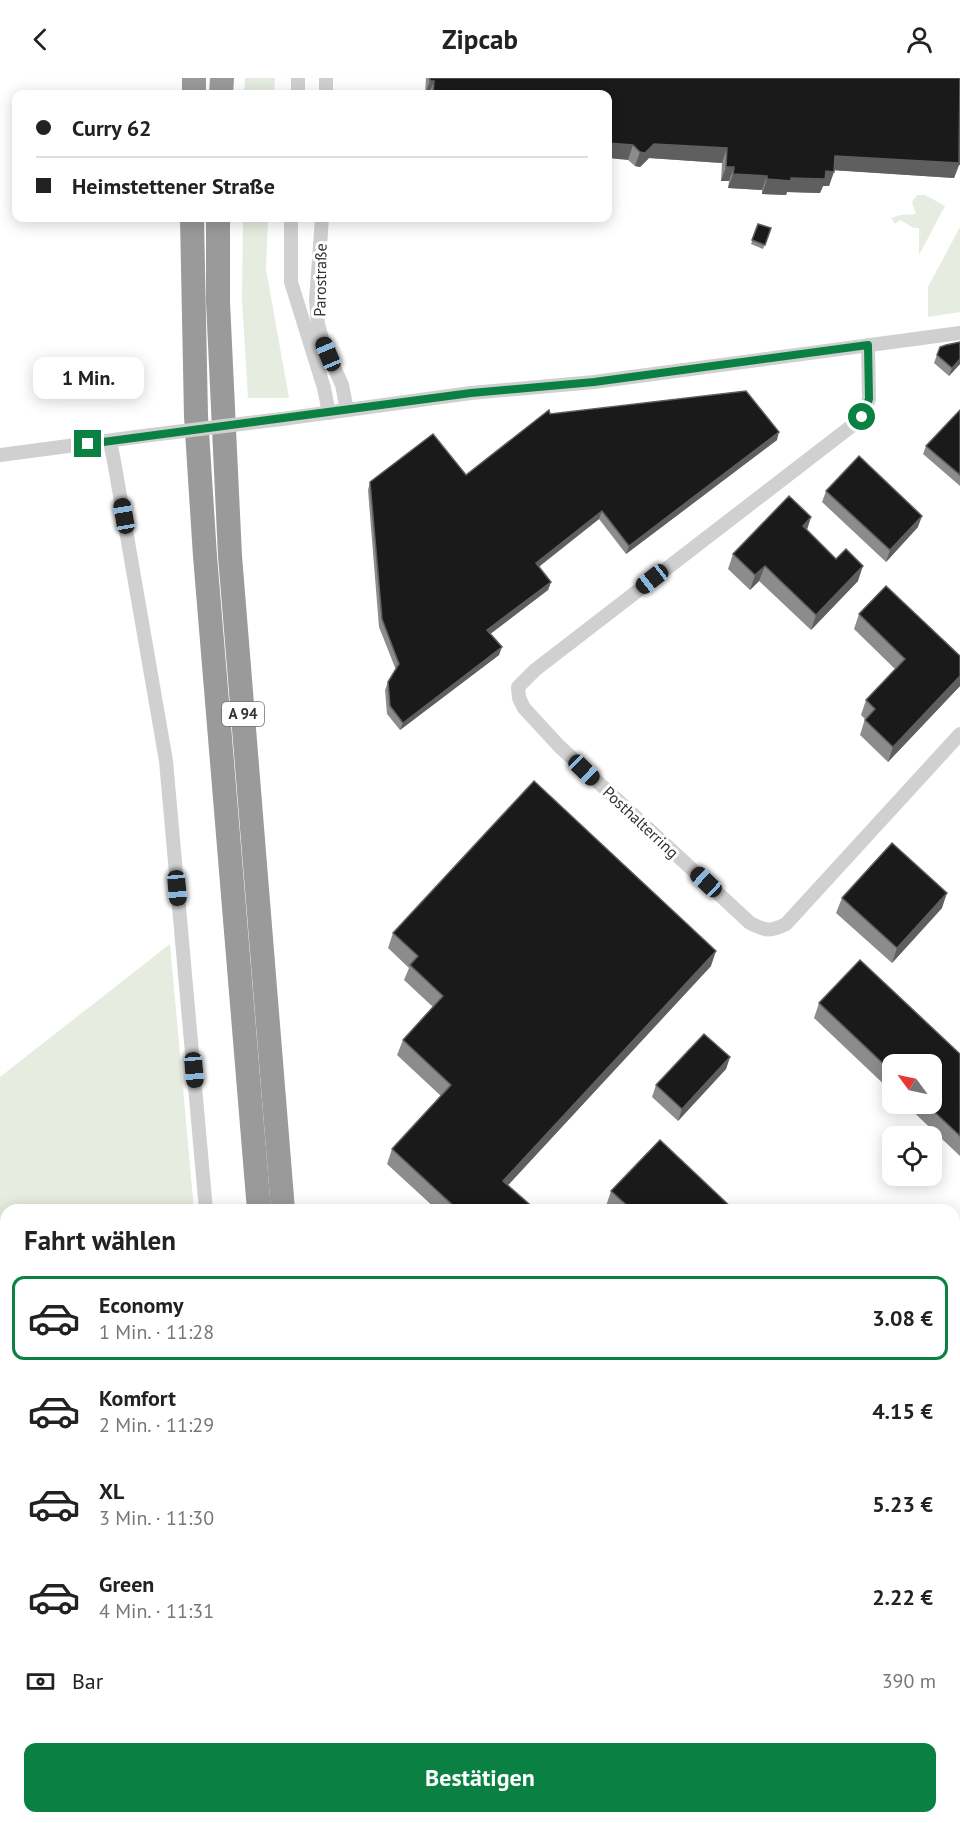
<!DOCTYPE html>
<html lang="de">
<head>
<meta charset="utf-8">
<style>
  body { margin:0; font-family:"PT Sans",sans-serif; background:#f6f6f6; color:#222; height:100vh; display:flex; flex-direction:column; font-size:22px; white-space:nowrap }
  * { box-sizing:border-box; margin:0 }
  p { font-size:20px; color:#767676 }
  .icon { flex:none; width:33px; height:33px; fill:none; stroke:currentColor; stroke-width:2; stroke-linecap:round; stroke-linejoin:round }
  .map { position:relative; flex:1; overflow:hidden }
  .drawer { position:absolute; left:0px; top:1126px; width:960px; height:620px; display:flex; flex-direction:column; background:#fff; border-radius:18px 18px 0 0; box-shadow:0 3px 15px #0003 }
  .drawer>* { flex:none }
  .guide { position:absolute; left:12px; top:12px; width:600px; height:132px; border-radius:12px; box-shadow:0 3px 15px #0003; display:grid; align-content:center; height:132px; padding:0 24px; background:#fff }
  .needle { width:39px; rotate:303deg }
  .tools { position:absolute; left:882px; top:976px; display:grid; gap:12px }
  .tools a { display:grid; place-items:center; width:60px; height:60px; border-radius:12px; background:#fff; box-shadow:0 3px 15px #0003; font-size:30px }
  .end { position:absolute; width:27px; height:27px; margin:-14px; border:8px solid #0b8043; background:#fff; box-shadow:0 0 0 3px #fff }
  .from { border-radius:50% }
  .bubble { position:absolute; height:42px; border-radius:12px; background:#fff; box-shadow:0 3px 15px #0003; font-size:20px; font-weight:800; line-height:42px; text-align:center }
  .car { position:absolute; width:18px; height:36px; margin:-18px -9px; border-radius:8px; box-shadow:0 0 4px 2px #0007; background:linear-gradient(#222 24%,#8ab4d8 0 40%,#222 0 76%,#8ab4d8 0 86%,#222 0) }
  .guide b { display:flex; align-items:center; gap:21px; height:57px; font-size:22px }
  .guide b+b { border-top:2px solid #e0e0e0 }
  .guide i { width:15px; height:15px; background:#222 }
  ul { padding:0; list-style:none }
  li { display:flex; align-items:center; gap:18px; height:84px; margin:0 12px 9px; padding:0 12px; border:3px solid transparent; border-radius:12px }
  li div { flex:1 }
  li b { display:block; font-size:22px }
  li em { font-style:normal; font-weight:800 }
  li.current { border-color:#0b8043 }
  li>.icon { width:54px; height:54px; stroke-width:1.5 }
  h2 { padding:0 24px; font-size:27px; line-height:72px }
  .pay { display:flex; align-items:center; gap:15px; height:66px; padding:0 24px; font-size:22px }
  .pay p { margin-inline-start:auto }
  .primary-button { display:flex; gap:12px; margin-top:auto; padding:12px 24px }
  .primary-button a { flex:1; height:69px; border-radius:12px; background:#0b8043; color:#fff; font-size:24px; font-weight:800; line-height:69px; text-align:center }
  header { display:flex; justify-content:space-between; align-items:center; height:78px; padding:0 24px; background:#fff; font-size:27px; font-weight:800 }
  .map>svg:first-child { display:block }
</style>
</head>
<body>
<header><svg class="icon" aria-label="back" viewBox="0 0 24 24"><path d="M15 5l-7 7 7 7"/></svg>Zipcab<svg class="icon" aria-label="person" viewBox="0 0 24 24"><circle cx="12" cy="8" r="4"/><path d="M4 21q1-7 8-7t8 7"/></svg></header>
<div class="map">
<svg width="960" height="1745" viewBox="0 0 960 1745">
  <rect width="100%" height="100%" fill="#fff"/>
  <g fill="#e6ecdf">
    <path d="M 245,0 L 275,0 L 274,16 L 244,16 Z"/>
    <path d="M 917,117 L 925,117 L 945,128 L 919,177 L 919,150 L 914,150 L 900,142 L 895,146 L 891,140 L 901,137 L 916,136 L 912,124 Z"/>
    <path d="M 243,140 L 268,140 L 266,191 L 289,320 L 248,320 L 242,222 Z"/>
    <path d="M 960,149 L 960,234 L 928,239 L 928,209 Z"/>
    <path d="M 170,866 L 194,1132 L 6,1132 L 6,1208 L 0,1194 L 0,999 Z"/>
    <path d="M 960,1275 L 960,1347 L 954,1357 L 954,1285 Z"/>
    <path d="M 315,1740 L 650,1740 L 647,1745 L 315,1745 Z"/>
    <path d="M 673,1740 L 719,1740 L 715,1745 L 669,1745 Z"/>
  </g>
  <path fill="#cfe2ee" d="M 0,1194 L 6,1208 L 6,1395 L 0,1392 Z"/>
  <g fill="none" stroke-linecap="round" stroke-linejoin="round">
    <g stroke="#d0d0d0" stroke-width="14">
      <path d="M 298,16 L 298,0"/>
      <path d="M 326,16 L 326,0"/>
      <path d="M 291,140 L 291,204 L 324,310 L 329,335"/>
      <path d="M 322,140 L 316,223 L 318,246 L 323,264 L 342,307 L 347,332"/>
      <path d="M 868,267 L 869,321 L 862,340 L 535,592 L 518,609 L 519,620 L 524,630 L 559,668 L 750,845 C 766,853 770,854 786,846 L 960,656"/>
      <path d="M 282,341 L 471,315 L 594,304 L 960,255"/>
      <path d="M 110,364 L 114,383 L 166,683 L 206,1132"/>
      <path d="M 0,377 L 151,357"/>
      <path d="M 202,1745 L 202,1740"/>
    </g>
    <g stroke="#9a9a9a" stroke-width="24">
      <path d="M 194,16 L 194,0"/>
      <path d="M 221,16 L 222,0"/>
      <path d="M 192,140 L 196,338 L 205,478 L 259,1132"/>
      <path d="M 218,140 L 218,224 L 230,478 L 283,1132"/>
      <path d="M 256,1745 L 256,1740"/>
      <path d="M 282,1745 L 283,1740"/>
    </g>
    <path stroke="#d0d0d0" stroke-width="14" d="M 151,357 L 282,341"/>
  </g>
  <g fill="#8c8c8c">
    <path d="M 426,0 L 960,0 L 960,87 L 959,87 L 954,100 L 834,92 L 829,108 L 823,108 L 820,115 L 787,114 L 786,117 L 762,116 L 762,112 L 728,110 L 729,103 L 721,103 L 722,85 L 649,80 L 640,89 L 635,88 L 628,82 L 608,16 L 425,16 Z"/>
    <path d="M 758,146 L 771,150 L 763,171 L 751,166 Z"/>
    <path d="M 960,264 L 960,286 L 949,298 L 934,285 L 940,269 Z"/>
    <path d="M 960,332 L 960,408 L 923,376 L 926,368 Z"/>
    <path d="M 550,336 L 777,362 L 626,476 L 599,441 L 539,489 L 551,504 L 548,512 L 490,556 L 499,577 L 400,652 L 387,636 L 385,612 L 388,604 L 396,592 L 379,549 L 368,412 L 370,404 L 466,397 Z"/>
    <path d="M 826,413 L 918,449 L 886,484 L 822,424 Z"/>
    <path d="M 811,439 L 807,452 L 858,503 L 811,552 L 759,503 L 750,512 L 728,491 L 733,476 Z"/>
    <path d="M 859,536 L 960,578 L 960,608 L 888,684 L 860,657 L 865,641 L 861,637 L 866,622 L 895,591 L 854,551 Z"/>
    <path d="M 842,820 L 942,830 L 892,885 L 836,835 Z"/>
    <path d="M 393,855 L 711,888 L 508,1107 L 536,1132 L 437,1132 L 387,1086 L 392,1071 L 441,1018 L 397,977 L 403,962 L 433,929 L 404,902 L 409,890 L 388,870 Z"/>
    <path d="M 819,925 L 960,976 L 960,1078 L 905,1026 L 932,1026 L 892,987 L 892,1014 L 814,940 Z"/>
    <path d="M 730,979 L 726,991 L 678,1043 L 652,1019 L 656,1007 Z"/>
    <path d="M 611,1113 L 734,1132 L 610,1132 L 606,1128 Z"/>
  </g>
  <g fill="#5f5f5f">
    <path d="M 430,3 L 434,3 L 429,16 L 425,16 Z"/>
    <path d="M 608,65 L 633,67 L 628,82 L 608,80 Z"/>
    <path d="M 654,66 L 727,70 L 722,85 L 649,80 L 640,89 L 635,88 L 640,74 Z"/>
    <path d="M 960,73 L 960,87 L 959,87 L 954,100 L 830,92 L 835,78 Z"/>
    <path d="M 726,89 L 734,89 L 729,103 L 721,103 Z"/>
    <path d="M 826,93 L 834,94 L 829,108 L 823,108 L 820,115 L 787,114 L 786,117 L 762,116 L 767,101 L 791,100 Z"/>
    <path d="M 733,96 L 767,98 L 762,112 L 728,110 Z"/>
    <path d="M 960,281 L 960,286 L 949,298 L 952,290 Z"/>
    <path d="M 779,354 L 777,362 L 626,476 L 629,468 Z"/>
    <path d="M 602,433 L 599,441 L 533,493 L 536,485 Z"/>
    <path d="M 922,438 L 918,449 L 886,484 L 890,472 Z"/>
    <path d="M 811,439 L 806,454 L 803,448 Z"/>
    <path d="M 765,488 L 759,503 L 750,512 L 755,497 Z"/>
    <path d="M 863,488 L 858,503 L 811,552 L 816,537 Z"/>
    <path d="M 551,504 L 548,512 L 485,560 L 487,552 Z"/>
    <path d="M 502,569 L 499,577 L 400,652 L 403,645 Z"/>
    <path d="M 960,598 L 960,608 L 888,684 L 893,669 Z"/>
    <path d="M 947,815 L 942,830 L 892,885 L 897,870 Z"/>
    <path d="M 716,873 L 711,888 L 498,1118 L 503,1103 Z"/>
    <path d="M 730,979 L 726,991 L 678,1043 L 682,1031 Z"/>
  </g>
  <g fill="#1a1a1a" stroke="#5f5f5f" stroke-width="1.5">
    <path d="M 430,0 L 960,0 L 959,85 L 835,78 L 834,94 L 826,93 L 825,101 L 791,100 L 791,103 L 767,101 L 767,98 L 733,96 L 734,89 L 726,89 L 727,70 L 654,66 L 645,75 L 640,74 L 633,67 L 608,65 L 608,16 L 433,16 L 434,3 L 430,3 Z"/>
    <path d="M 758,146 L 771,150 L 765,167 L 752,162 Z"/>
    <path d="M 960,264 L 960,281 L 952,290 L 937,277 L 940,269 L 946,267 Z"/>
    <path d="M 746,313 L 779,354 L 629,468 L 602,433 L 536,485 L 551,504 L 487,552 L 502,569 L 403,645 L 390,628 L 388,604 L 399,586 L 382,541 L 370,404 L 433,356 L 466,397 L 549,332 L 550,336 Z"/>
    <path d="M 960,332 L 960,397 L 926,368 Z"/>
    <path d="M 859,378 L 922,438 L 890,472 L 826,413 Z"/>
    <path d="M 789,418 L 811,439 L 803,448 L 836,481 L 846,471 L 863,488 L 816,537 L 765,488 L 755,497 L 733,476 Z"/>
    <path d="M 886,508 L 960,578 L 960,598 L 893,669 L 865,642 L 875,631 L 866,622 L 905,581 L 859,536 Z"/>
    <path d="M 534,703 L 716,873 L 503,1103 L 536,1132 L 458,1132 L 392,1071 L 451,1007 L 403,962 L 443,918 L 410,887 L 418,878 L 393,855 Z"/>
    <path d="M 892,765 L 947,815 L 897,870 L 842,820 Z"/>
    <path d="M 860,882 L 960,976 L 960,1058 L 926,1026 L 932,1026 L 932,987 L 892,987 L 892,994 L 819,925 Z"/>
    <path d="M 704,956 L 730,979 L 682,1031 L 656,1007 Z"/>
    <path d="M 660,1062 L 734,1132 L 632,1132 L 611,1113 Z"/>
  </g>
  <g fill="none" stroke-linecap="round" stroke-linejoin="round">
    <path stroke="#0b8043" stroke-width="8" d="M 88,366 L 471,315 L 594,304 L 868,267 L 869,321 L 862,339"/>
  </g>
  <g text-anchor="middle" stroke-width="6" stroke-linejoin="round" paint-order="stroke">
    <rect fill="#fff" stroke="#707070" stroke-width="1.5" x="222" y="624" width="42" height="24" rx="4.5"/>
    <g font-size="15" font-weight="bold" fill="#333">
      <text x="243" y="641">A 94</text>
    </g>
    <g font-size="16" fill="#333" stroke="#fff">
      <text transform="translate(320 202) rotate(-89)" y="6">Parostraße</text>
      <text transform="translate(641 744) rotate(43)" y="6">Posthalterring</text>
    </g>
  </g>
</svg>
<div class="tools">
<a><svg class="needle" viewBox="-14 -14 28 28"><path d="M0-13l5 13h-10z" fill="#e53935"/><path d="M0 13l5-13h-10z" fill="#767676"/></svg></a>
<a><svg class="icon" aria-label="locate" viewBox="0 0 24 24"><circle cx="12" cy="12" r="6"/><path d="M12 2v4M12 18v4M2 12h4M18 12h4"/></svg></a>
</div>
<i class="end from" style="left:862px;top:339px"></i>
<i class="end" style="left:88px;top:366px"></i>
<div class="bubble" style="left:33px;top:279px;width:111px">1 Min.</div>
<i class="car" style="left:328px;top:276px;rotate:337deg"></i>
<i class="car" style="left:124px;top:438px;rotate:350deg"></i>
<i class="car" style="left:652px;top:501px;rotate:232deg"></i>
<i class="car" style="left:584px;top:692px;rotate:134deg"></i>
<i class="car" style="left:706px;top:804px;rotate:313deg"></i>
<i class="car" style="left:177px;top:810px;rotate:175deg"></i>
<i class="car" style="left:194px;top:992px;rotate:175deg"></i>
<div class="guide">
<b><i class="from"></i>Curry 62</b>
<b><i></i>Heimstettener Straße</b>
</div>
<section class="drawer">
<h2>Fahrt wählen</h2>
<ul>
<li class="current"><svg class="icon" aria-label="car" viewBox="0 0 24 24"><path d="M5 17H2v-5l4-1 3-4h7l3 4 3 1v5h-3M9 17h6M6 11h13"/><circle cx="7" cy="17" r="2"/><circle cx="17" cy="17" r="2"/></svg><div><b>Economy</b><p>1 Min. · 11:28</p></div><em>3.08 €</em></li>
<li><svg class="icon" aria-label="car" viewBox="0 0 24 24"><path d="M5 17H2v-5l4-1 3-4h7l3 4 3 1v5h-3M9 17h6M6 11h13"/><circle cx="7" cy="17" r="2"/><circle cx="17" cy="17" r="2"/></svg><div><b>Komfort</b><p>2 Min. · 11:29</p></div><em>4.15 €</em></li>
<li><svg class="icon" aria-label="car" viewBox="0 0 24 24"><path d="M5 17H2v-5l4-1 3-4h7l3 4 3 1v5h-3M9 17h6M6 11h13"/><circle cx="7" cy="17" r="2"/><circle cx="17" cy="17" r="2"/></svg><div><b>XL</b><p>3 Min. · 11:30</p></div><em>5.23 €</em></li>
<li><svg class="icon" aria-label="car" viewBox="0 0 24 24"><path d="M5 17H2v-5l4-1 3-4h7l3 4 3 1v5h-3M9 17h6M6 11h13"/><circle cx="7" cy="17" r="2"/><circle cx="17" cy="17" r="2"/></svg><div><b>Green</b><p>4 Min. · 11:31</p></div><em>2.22 €</em></li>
</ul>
<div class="pay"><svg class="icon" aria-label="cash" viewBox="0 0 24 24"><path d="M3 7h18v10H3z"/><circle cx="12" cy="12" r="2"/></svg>Bar<p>390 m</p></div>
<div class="primary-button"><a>Bestätigen</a></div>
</section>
</div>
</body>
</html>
